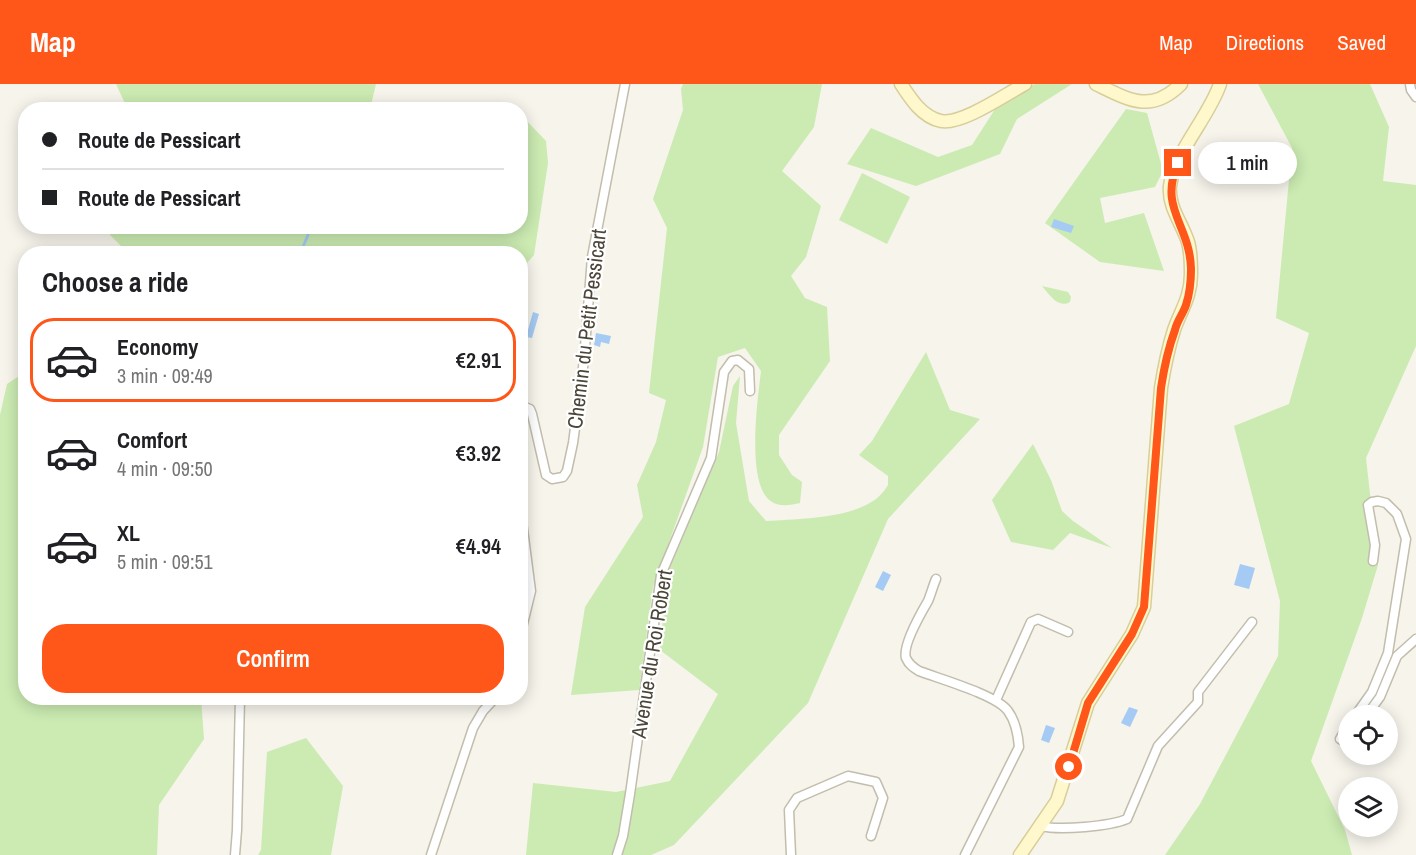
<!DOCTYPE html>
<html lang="en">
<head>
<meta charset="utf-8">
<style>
  body { margin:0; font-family:"Archivo Narrow",sans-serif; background:#f2f2f2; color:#202124; height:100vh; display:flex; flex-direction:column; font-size:22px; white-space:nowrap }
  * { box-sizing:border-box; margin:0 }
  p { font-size:20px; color:#757577 }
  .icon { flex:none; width:33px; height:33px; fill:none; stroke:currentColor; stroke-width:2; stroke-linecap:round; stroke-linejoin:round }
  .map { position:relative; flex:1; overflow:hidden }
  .sheet { position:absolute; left:18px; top:162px; width:510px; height:459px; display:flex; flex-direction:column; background:#fff; border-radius:24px; box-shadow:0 3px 15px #0003 }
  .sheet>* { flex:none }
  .hud { position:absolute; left:18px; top:18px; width:510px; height:132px; border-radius:24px; box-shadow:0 3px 15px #0003; display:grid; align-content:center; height:132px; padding:0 24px; background:#fff }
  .tools { position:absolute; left:1338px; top:621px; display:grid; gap:12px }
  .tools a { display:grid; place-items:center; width:60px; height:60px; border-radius:50%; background:#fff; box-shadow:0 3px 15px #0003; font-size:30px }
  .end { position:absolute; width:27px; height:27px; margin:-14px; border:8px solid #ff5619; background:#fff; box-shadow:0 0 0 3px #fff }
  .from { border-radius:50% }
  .bubble { position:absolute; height:42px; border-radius:21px; background:#fff; box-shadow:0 3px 15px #0003; font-size:20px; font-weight:600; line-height:42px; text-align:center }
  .hud b { display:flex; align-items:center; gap:21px; height:57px; font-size:22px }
  .hud b+b { border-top:2px solid #e0e0e0 }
  .hud i { width:15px; height:15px; background:#202124 }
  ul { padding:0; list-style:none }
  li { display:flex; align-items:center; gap:18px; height:84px; margin:0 12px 9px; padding:0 12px; border:3px solid transparent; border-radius:24px }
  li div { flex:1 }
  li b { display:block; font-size:22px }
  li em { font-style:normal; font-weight:600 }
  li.active { border-color:#ff5619 }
  li>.icon { width:54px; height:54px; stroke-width:1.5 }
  h2 { padding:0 24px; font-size:27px; line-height:72px }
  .primary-button { display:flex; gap:12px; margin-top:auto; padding:12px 24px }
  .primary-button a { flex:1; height:69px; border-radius:24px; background:#ff5619; color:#fff; font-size:24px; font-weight:600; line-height:69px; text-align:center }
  header { display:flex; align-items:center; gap:36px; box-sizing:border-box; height:84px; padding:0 30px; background:#ff5619; color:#fff }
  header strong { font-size:28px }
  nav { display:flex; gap:33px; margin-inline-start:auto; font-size:21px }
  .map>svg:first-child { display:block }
</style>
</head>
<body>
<header>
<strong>Map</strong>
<nav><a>Map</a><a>Directions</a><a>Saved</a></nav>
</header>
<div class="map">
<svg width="1416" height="771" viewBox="0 0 1416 771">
  <rect width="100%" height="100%" fill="#f6f4eb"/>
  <g fill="#cbebb2">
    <path d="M 116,0 L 376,0 L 371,21 L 371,25 L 128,26 Z"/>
    <path d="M 683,0 L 822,0 L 814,43 L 782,87 L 821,122 L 806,173 L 791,192 L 805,214 L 827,223 L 830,277 L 779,351 L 779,371 L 792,391 L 802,398 L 800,419 C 791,421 780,423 772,418 C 745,403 758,313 761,287 L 745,264 L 718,273 L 703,363 L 653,503 L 639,606 L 571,611 L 585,523 L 643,433 L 637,401 L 656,358 L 666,316 L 649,309 L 667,144 L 653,115 L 683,26 L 681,5 Z"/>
    <path d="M 1035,0 L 1072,0 L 1017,35 L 1000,70 L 916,102 L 847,80 L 871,44 L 938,73 L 972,61 L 999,19 Z"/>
    <path d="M 1258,0 L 1370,0 L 1389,43 L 1383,97 L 1416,101 L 1416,262 L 1366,374 L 1378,481 L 1362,534 L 1311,677 L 1345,746 L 1352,771 L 1165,771 L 1200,720 L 1278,572 L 1280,517 L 1234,342 L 1289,320 L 1309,249 L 1276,234 L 1292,64 Z"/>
    <path d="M 1126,25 L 1147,29 L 1163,87 L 1155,103 L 1100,114 L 1105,139 L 1144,129 L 1164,187 L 1100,178 L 1045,139 Z"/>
    <path d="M 523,33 L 546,57 L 548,79 L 534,171 L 521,186 L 520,170 L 128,169 L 110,151 L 113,142 L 520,142 L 520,37 Z"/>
    <path d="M 862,89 L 910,113 L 887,160 L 839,136 Z"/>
    <path d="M 1042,202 L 1068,208 L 1071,213 L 1070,218 C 1058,225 1049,210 1042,202 Z"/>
    <path d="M 926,268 L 950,326 L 980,335 L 888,435 L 808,619 L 674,761 L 651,771 L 526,771 L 533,699 L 616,708 L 670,697 L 718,610 L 660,566 L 667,491 L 719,368 L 733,302 L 740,292 L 736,339 L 749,417 L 766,437 C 798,435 849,435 876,415 C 881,411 885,406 888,401 L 888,392 L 859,371 L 872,357 Z"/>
    <path d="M 25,288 L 26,614 L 201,614 L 204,655 L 159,721 L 157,771 L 0,771 L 0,331 L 7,300 Z"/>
    <path d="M 1033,360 L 1051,396 L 1062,427 L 1073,437 L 1112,464 L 1070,449 L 1053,466 L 1011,458 L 992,416 Z"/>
    <path d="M 306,654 L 343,702 L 331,771 L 258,771 L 261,766 L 267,668 Z"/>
  </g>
  <g fill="#a5cbf4">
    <path d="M 1054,135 L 1074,142 L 1071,149 L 1051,143 Z"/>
    <path d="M 533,228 L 539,230 L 532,254 L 526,253 Z"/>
    <path d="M 596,249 L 611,252 L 609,260 L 601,258 L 600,263 L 594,261 Z"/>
    <path d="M 1240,480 L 1255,484 L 1249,505 L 1234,501 Z"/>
    <path d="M 883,487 L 891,491 L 883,507 L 875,503 Z"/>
    <path d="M 1129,623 L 1138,626 L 1130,643 L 1121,639 Z"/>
    <path d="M 1046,641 L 1055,644 L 1049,659 L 1041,656 Z"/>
  </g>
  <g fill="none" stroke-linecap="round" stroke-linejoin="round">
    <path stroke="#a5cbf4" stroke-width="3" d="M 300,170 L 308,151"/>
    <defs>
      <g id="street">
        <path d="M 1410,0 L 1411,6 L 1416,13"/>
        <path d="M 520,321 L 530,325 L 532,330 L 546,391 L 552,395 L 563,393 L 567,387 L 573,359 L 584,276 L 592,173 L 625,0"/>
        <path d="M 520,422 L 531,507 L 520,552"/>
        <path d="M 936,495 C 933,502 931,510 928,517 C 921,529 902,562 906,574 C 909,581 914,584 919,587 C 940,595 997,611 1008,627 C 1016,638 1018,650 1019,663 L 965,771"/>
        <path d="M 996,616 L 1031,538 L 1038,535 L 1068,548"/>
        <path d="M 1355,632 L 1372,608 L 1388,569 L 1406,455 L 1397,430 L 1386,419 L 1378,417 L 1372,418 L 1368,421 L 1375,461 L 1373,477"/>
        <path d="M 1366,632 L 1380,613 L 1397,572 L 1416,555"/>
        <path d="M 1348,641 L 1340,655 L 1346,659 L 1348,655"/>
        <path d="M 1041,742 C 1060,747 1110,742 1127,735 L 1158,662 L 1198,618 L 1198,608 L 1252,538"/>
        <path d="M 235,771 L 237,746 L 240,614"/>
        <path d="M 431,771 L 473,644 L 483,627 L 495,614"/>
        <path d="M 617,771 L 623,752 L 630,710 L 661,491 L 711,374 L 724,288 L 732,277 L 738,276 L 749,285 L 750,307"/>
        <path d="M 791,771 L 789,726 L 797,714 L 848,692 L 876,698 L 883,714 L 871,752"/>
      </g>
      <g id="secondary">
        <path d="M 901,0 C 910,14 922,33 941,37 C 962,41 1006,10 1025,0"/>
        <path d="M 1096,0 C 1129,16 1151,30 1181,0"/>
        <path d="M 1020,771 L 1057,717 L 1088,619 L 1132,550 L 1144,523 L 1161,304 C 1164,285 1168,265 1174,246 C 1181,226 1191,213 1191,190 C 1191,180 1191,168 1188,158 C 1182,139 1168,123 1170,102 C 1174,69 1209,33 1220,0"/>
      </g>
    </defs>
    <use href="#street" stroke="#c2bdac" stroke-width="11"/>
    <use href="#secondary" stroke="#d8ce99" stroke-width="15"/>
    <use href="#street" stroke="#fff" stroke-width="8"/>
    <use href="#secondary" stroke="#fff8cc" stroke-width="12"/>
  </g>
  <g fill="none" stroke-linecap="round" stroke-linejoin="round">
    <path stroke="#ff5619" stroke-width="8" d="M 1069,683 L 1088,619 L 1132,550 L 1144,523 L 1161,304 C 1164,284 1168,265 1175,246 C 1177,237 1183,230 1186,221 C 1190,209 1191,197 1191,185 C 1190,140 1158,125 1178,79"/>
  </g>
  <g text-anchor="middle" stroke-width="4.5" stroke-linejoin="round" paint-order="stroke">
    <g font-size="21" fill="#4b4638" stroke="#fff">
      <text transform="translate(587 245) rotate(-83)" y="7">Chemin du Petit Pessicart</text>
      <text transform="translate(652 570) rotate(-81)" y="7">Avenue du Roi Robert</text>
    </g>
  </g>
</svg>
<div class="tools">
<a><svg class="icon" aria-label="locate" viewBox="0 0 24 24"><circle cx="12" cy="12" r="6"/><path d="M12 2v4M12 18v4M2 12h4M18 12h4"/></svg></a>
<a><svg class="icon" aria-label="layers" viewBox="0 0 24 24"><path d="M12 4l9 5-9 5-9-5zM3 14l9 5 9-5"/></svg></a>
</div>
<i class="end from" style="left:1069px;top:683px"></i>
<i class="end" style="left:1178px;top:79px"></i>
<div class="bubble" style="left:1198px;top:58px;width:99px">1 min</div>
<div class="hud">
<b><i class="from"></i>Route de Pessicart</b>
<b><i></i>Route de Pessicart</b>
</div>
<section class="sheet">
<h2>Choose a ride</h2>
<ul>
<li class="active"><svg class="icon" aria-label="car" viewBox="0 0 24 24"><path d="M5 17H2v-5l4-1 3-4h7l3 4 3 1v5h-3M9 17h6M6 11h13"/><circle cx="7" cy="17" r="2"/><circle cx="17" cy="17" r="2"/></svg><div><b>Economy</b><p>3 min · 09:49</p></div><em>€2.91</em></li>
<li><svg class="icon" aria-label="car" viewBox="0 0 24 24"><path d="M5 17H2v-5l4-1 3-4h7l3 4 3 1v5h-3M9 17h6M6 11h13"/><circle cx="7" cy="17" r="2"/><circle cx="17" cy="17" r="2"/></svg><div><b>Comfort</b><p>4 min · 09:50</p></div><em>€3.92</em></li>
<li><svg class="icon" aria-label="car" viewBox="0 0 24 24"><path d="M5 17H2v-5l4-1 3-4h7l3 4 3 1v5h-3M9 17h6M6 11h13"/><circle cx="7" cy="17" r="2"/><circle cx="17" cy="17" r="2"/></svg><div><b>XL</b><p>5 min · 09:51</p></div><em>€4.94</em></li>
</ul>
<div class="primary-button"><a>Confirm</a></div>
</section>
</div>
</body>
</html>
